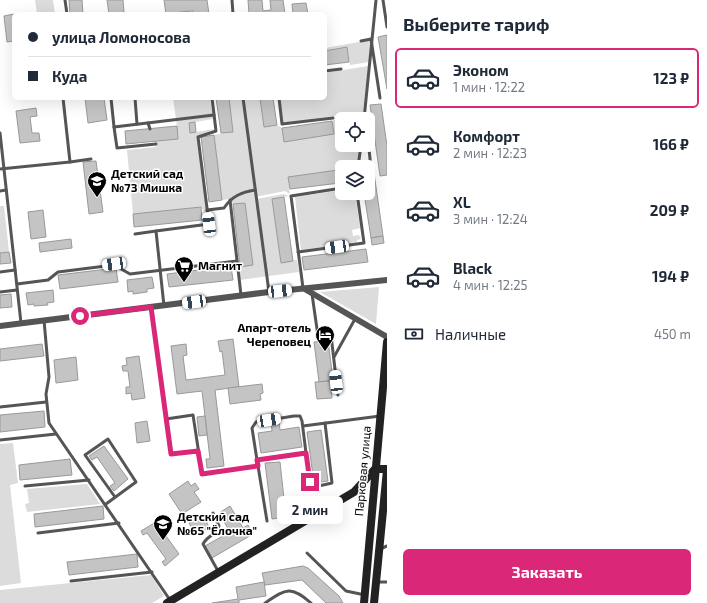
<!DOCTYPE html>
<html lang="ru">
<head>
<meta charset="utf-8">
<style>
  body { margin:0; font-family:"Exo 2",sans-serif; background:#f2f2f3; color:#1f2937; height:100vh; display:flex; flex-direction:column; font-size:15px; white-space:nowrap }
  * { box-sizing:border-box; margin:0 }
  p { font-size:13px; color:#747a83 }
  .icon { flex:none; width:22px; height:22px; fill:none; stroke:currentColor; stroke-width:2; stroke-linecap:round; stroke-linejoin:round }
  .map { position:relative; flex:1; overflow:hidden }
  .side { display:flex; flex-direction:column; background:#fff; width:320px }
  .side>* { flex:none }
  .hud { position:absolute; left:12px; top:12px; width:315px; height:88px; border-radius:6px; box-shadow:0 4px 16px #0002; display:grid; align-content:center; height:88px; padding:0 16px; background:#fff }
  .fabs { position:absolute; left:335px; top:112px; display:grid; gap:8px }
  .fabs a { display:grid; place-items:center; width:40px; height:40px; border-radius:6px; background:#fff; box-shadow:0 4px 16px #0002; font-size:20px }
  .end { position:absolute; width:18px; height:18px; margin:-9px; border:5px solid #db2777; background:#fff; box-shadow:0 0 0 2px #fff }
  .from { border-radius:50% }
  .bubble { position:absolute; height:28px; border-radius:6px; background:#fff; box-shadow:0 4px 16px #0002; font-size:13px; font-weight:700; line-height:28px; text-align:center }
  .car { position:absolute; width:12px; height:24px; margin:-12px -6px; border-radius:5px; box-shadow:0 0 3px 1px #0007; background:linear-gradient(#fff 24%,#345 0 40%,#fff 0 76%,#345 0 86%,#fff 0) }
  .hud b { display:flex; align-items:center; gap:14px; height:38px; font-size:15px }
  .hud b+b { border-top:1px solid #e0e1e3 }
  .hud i { width:10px; height:10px; background:#1f2937 }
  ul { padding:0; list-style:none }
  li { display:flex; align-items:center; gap:12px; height:60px; margin:0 8px 6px; padding:0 8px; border:2px solid transparent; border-radius:6px }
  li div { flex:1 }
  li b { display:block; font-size:15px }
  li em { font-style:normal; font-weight:700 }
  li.active { border-color:#db2777 }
  li>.icon { width:36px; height:36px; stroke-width:1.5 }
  h2 { padding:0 16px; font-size:18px; line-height:48px }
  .pay { display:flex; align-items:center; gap:10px; height:44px; padding:0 16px; font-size:15px }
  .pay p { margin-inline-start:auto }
  .action { display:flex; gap:8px; margin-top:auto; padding:8px 16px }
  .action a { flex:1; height:46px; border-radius:6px; background:#db2777; color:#fff; font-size:16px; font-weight:700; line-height:46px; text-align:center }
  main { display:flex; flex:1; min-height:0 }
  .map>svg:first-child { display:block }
</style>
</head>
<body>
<main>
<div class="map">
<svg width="387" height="603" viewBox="0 0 387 603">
  <rect width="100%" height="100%" fill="#fff"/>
  <g fill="#dcdcdc">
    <path d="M 35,0 L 53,0 L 55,14 L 37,14 Z"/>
    <path d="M 370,40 L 369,62 L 350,65 L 347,47 L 325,51 L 325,48 Z"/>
    <path d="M 368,66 L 363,112 L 283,123 L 280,98 L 325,98 L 325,73 Z"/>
    <path d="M 173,98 L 210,98 L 213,119 L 189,123 L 190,133 L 214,129 L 197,137 L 207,216 L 201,207 L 133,214 L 127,150 L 156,147 L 155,141 L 177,126 Z"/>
    <path d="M 229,98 L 260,98 L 264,126 L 277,125 L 282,128 L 284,141 L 334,134 L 332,121 L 334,120 L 363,115 L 363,119 L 342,119 L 342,145 L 359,145 L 357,167 L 342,167 L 342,187 L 340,187 L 338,170 L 288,177 L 290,194 L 285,191 L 255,197 L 256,199 L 284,194 L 289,196 L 272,199 L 281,262 L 297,260 L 299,272 L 240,280 L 238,267 L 253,265 L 245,203 L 233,204 L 229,199 L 222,200 L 214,135 L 233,131 Z"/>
    <path d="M 342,190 L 342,193 L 355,193 L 360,228 L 352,230 L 353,236 L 359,235 L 361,239 L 357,240 L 357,242 L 301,250 L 295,197 Z"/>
    <path d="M 0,206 L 4,206 L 9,252 L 0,253 Z"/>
    <path d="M 379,287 L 376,324 L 320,292 Z"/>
    <path d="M 13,443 L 18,483 L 10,485 L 21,583 L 0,586 L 0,444 Z"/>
    <path d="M 87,484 L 100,504 L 27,512 L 25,504 L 29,503 L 27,489 Z"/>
    <path d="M 151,575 L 164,596 L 152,603 L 0,603 L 0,590 Z"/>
  </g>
  <g fill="#c4c4c4" stroke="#999">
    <path d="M 69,0 L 82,0 L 83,14 L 70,14 Z"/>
    <path d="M 107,0 L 123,0 L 124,12 L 109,14 Z"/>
    <path d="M 164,0 L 207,0 L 209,14 L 193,14 L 193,11 L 180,12 L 180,14 L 166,14 Z"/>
    <path d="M 248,0 L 262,0 L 263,11 L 271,10 L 270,0 L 283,0 L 285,14 L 249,14 Z"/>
    <path d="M 306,3 L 308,14 L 293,14 L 292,4 Z"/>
    <path d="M 14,14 L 14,41 L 7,42 L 4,16 Z"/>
    <path d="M 387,35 L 387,89 L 378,37 Z"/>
    <path d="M 347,47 L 349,62 L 325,65 L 325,51 Z"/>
    <path d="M 85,98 L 104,98 L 107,120 L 88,123 Z"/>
    <path d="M 216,98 L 229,98 L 233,132 L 221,133 Z"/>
    <path d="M 260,98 L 273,98 L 277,125 L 264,127 Z"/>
    <path d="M 381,104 L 387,146 L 387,175 L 380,176 L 370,105 Z"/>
    <path d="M 36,108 L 37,116 L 30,117 L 32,133 L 39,133 L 40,141 L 20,143 L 16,111 Z"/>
    <path d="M 332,121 L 334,134 L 284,142 L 282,128 Z"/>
    <path d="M 195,122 L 196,132 L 190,133 L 189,123 Z"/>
    <path d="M 177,126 L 178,139 L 126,144 L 125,131 Z"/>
    <path d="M 214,135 L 222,200 L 209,202 L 201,137 Z"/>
    <path d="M 96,161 L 103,212 L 89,214 L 83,162 Z"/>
    <path d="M 338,170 L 340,183 L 290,189 L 288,177 Z"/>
    <path d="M 374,173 L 383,236 L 371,238 L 364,193 L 368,193 L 368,174 Z"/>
    <path d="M 284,197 L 293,261 L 281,263 L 272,199 Z"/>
    <path d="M 245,203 L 253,265 L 240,267 L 233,204 Z"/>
    <path d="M 201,207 L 202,220 L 134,227 L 133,214 Z"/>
    <path d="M 43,210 L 46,237 L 31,239 L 28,212 Z"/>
    <path d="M 383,236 L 384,243 L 372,245 L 371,238 Z"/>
    <path d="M 71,239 L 72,248 L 40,252 L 39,243 Z"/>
    <path d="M 366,249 L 368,262 L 304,270 L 302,257 Z"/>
    <path d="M 9,252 L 11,263 L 0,264 L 0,253 Z"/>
    <path d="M 231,266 L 233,280 L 169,287 L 167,274 Z"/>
    <path d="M 116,268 L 118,282 L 60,289 L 58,275 Z"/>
    <path d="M 152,277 L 154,288 L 147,289 L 147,292 L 133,294 L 133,291 L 128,292 L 127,280 Z"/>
    <path d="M 53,290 L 54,302 L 47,303 L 48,305 L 34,306 L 34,304 L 28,305 L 26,293 Z"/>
    <path d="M 11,294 L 12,307 L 0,308 L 0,295 Z"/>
    <path d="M 233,339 L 239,387 L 215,390 L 224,466 L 207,468 L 206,459 L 210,459 L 202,391 L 177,394 L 171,346 L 186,344 L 187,355 L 183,356 L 186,380 L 225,375 L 222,351 L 220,352 L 218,341 Z"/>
    <path d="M 328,340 L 333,380 L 319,382 L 314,342 Z"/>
    <path d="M 42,344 L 44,356 L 0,361 L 0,349 Z"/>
    <path d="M 139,356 L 145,398 L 132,400 L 131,393 L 126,394 L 126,387 L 130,387 L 128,371 L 123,371 L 122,366 L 127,365 L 126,358 Z"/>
    <path d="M 76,357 L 78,380 L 56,383 L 54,360 Z"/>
    <path d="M 331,381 L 332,398 L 317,399 L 315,382 Z"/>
    <path d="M 262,384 L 263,393 L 260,394 L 261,400 L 230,404 L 228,388 Z"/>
    <path d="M 44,411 L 45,427 L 0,432 L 0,415 Z"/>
    <path d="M 205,416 L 207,435 L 199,436 L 197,417 Z"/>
    <path d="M 279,420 L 280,430 L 299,427 L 302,447 L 261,453 L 258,433 L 272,431 L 271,421 Z"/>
    <path d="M 147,421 L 150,441 L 137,443 L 135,423 Z"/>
    <path d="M 321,430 L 328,481 L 314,483 L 307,432 Z"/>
    <path d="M 104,446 L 128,479 L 114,491 L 110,486 L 115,483 L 97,457 L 92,460 L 89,456 Z"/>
    <path d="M 70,459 L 72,475 L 20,480 L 19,465 Z"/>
    <path d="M 280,462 L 286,517 L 272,519 L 265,463 Z"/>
    <path d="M 188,481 L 191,486 L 195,483 L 199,489 L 194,492 L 201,502 L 182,514 L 169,494 Z"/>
    <path d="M 103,506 L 104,519 L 35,527 L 34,514 Z"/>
    <path d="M 230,506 L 243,528 L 248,525 L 253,534 L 212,558 L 205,546 L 230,532 L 219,513 Z"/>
    <path d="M 203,515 L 209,527 L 196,535 L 189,523 Z"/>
    <path d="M 156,522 L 179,554 L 165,566 L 162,562 L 166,559 L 147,533 L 143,535 L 141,531 Z"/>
    <path d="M 137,554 L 138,567 L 69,575 L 67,562 Z"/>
    <path d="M 303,566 L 308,568 L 339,596 L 343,603 L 326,603 L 302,580 L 265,585 L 262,573 Z"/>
    <path d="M 264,582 L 266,596 L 239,600 L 239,603 L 212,603 L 238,599 L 236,587 Z"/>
  </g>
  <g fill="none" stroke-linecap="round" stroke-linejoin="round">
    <g stroke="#555" stroke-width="3">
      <path d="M 65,0 L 67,14"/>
      <path d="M 232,0 L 233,14"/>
      <path d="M 383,0 L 387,27"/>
      <path d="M 361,41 L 371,39 L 380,98"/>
      <path d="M 325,71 L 341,69"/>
      <path d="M 111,98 L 114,127 L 214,115"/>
      <path d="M 135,98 L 137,124"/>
      <path d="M 243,98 L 269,292"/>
      <path d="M 279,98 L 282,124 L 333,118"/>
      <path d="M 364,119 L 376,0"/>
      <path d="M 148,123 L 150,129"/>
      <path d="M 114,127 L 117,148 L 156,144"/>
      <path d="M 0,133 L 21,323"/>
      <path d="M 368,140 L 371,168"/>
      <path d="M 70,162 L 91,159"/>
      <path d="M 358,167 L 361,145"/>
      <path d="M 0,169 L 70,162 L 63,98"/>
      <path d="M 0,191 L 6,190"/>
      <path d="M 230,200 L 241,295"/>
      <path d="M 207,210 L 224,208 C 232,196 242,192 255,190"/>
      <path d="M 135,234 L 156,231"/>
      <path d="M 298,252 L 364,243 L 357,193"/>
      <path d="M 0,272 L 15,270"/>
      <path d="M 17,284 L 48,280 L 58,272 L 114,265 L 130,274 L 237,261"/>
      <path d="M 303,288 L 291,196 L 342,188"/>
      <path d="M 0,292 L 17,290"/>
      <path d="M 312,294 L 318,336 L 331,335 L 338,395"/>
      <path d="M 164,306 L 156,231 L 209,224 L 198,137 L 216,131 L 212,98"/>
      <path d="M 151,307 L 171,454 L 198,451"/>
      <path d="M 44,320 L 49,377 L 46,394 L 49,423 L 170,600"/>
      <path d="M 334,357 L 355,319"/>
      <path d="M 0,407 L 46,402"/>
      <path d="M 166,419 L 193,415 L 202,474 L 258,466 L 267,521"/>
      <path d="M 303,426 L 380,416"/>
      <path d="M 0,440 L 56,434"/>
      <path d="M 257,460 L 252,428 L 256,422 L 294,416 L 300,416 L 302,421 L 306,453"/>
      <path d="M 258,466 L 257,460 L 306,453 L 311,486 L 314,487 L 332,483 L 325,423"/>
      <path d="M 25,486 L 89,480"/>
      <path d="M 106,504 L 136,482 L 108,439 L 85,455 L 115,497"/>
      <path d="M 213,513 L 219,526 C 217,534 207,536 203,544 L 218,571"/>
      <path d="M 38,533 L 119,523"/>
      <path d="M 380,549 L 387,546"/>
      <path d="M 307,553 L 346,591 L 365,595"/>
      <path d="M 71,581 L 152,572"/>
      <path d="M 377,582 L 387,582"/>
      <path d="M 265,603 C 286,589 291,585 311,603"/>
    </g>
    <g stroke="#555" stroke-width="6">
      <path d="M 303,288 L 387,337"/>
      <path d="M 0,326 L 269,292 L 387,280"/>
    </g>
    <g stroke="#222" stroke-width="8">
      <path d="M 167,603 L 354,492 L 375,469 L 387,469"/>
      <path d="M 364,603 L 387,342"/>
      <path d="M 374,603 L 387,470"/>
    </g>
  </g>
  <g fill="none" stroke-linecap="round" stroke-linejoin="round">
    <path stroke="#db2777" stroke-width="5" d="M 80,316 L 151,307 L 171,454 L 198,451 L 202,474 L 258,466 L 257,460 L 306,453 L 310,482"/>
  </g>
  <defs>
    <symbol id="school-pin" viewBox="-11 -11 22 30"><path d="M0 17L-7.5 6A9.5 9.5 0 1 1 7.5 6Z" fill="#000" stroke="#fff"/><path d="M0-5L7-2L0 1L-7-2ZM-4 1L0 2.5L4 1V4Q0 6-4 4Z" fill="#fff"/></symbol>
    <symbol id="supermarket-pin" viewBox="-11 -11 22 30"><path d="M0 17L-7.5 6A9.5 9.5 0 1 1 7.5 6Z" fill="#000" stroke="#fff"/><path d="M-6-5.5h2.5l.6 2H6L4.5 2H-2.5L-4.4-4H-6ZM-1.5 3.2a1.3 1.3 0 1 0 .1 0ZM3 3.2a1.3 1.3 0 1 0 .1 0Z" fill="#fff"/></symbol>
    <symbol id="hotel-pin" viewBox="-11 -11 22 30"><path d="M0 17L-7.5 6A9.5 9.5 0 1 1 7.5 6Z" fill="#000" stroke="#fff"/><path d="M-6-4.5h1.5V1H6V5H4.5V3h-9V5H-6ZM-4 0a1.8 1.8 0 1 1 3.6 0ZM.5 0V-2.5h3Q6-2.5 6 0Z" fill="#fff"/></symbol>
  </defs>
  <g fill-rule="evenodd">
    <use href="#school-pin" x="86" y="170" width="22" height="30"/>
    <use href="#supermarket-pin" x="173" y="255" width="22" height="30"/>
    <use href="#hotel-pin" x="314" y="324" width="22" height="30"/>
    <use href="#school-pin" x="152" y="513" width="22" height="30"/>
  </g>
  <g text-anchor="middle" stroke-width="3" stroke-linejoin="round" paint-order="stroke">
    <g font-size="12" font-weight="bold" fill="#000" stroke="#fff" text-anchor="start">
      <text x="111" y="178">Детский сад<tspan x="111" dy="14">№73 Мишка</tspan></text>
      <text x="198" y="270">Магнит</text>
      <text x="311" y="332" text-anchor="end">Апарт-отель<tspan x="311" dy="14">Череповец</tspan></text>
      <text x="177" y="521">Детский сад<tspan x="177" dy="14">№65 "Ёлочка"</tspan></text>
    </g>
    <g font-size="12" fill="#000" stroke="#fff">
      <text transform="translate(363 471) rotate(-85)" y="4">Парковая улица</text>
    </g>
  </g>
</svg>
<div class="fabs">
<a><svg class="icon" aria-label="locate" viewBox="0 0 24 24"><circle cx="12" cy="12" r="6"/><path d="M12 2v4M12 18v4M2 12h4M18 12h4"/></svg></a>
<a><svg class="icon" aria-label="layers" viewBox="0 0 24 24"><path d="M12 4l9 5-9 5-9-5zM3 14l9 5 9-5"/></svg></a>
</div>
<i class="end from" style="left:80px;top:316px"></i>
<i class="end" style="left:310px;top:482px"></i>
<div class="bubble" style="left:277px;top:496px;width:66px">2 мин</div>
<i class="car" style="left:209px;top:224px;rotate:353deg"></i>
<i class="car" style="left:337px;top:247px;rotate:262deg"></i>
<i class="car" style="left:114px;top:264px;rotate:262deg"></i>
<i class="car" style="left:280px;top:291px;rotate:84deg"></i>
<i class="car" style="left:194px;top:302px;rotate:262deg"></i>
<i class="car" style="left:336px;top:382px;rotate:354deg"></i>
<i class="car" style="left:269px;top:420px;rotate:81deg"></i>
<div class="hud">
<b><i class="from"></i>улица Ломоносова</b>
<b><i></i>Куда</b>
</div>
</div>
<section class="side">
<h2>Выберите тариф</h2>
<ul>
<li class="active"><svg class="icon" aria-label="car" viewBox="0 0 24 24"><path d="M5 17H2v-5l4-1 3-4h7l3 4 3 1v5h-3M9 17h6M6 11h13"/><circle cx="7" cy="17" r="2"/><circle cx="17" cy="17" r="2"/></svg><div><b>Эконом</b><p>1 мин · 12:22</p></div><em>123 ₽</em></li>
<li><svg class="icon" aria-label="car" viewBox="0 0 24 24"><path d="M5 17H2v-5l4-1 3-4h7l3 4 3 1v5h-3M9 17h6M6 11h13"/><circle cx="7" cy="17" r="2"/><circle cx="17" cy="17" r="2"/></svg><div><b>Комфорт</b><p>2 мин · 12:23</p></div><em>166 ₽</em></li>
<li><svg class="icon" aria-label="car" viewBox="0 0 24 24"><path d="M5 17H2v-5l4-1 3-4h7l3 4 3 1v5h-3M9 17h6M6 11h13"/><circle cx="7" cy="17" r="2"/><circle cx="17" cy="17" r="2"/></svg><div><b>XL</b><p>3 мин · 12:24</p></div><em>209 ₽</em></li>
<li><svg class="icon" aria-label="car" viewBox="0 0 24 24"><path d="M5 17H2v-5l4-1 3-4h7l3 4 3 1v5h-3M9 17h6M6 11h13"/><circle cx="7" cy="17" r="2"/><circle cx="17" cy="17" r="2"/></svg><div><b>Black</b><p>4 мин · 12:25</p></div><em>194 ₽</em></li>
</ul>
<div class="pay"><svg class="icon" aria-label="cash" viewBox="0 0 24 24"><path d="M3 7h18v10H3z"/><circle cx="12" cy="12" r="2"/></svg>Наличные<p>450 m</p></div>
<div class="action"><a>Заказать</a></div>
</section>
</main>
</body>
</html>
